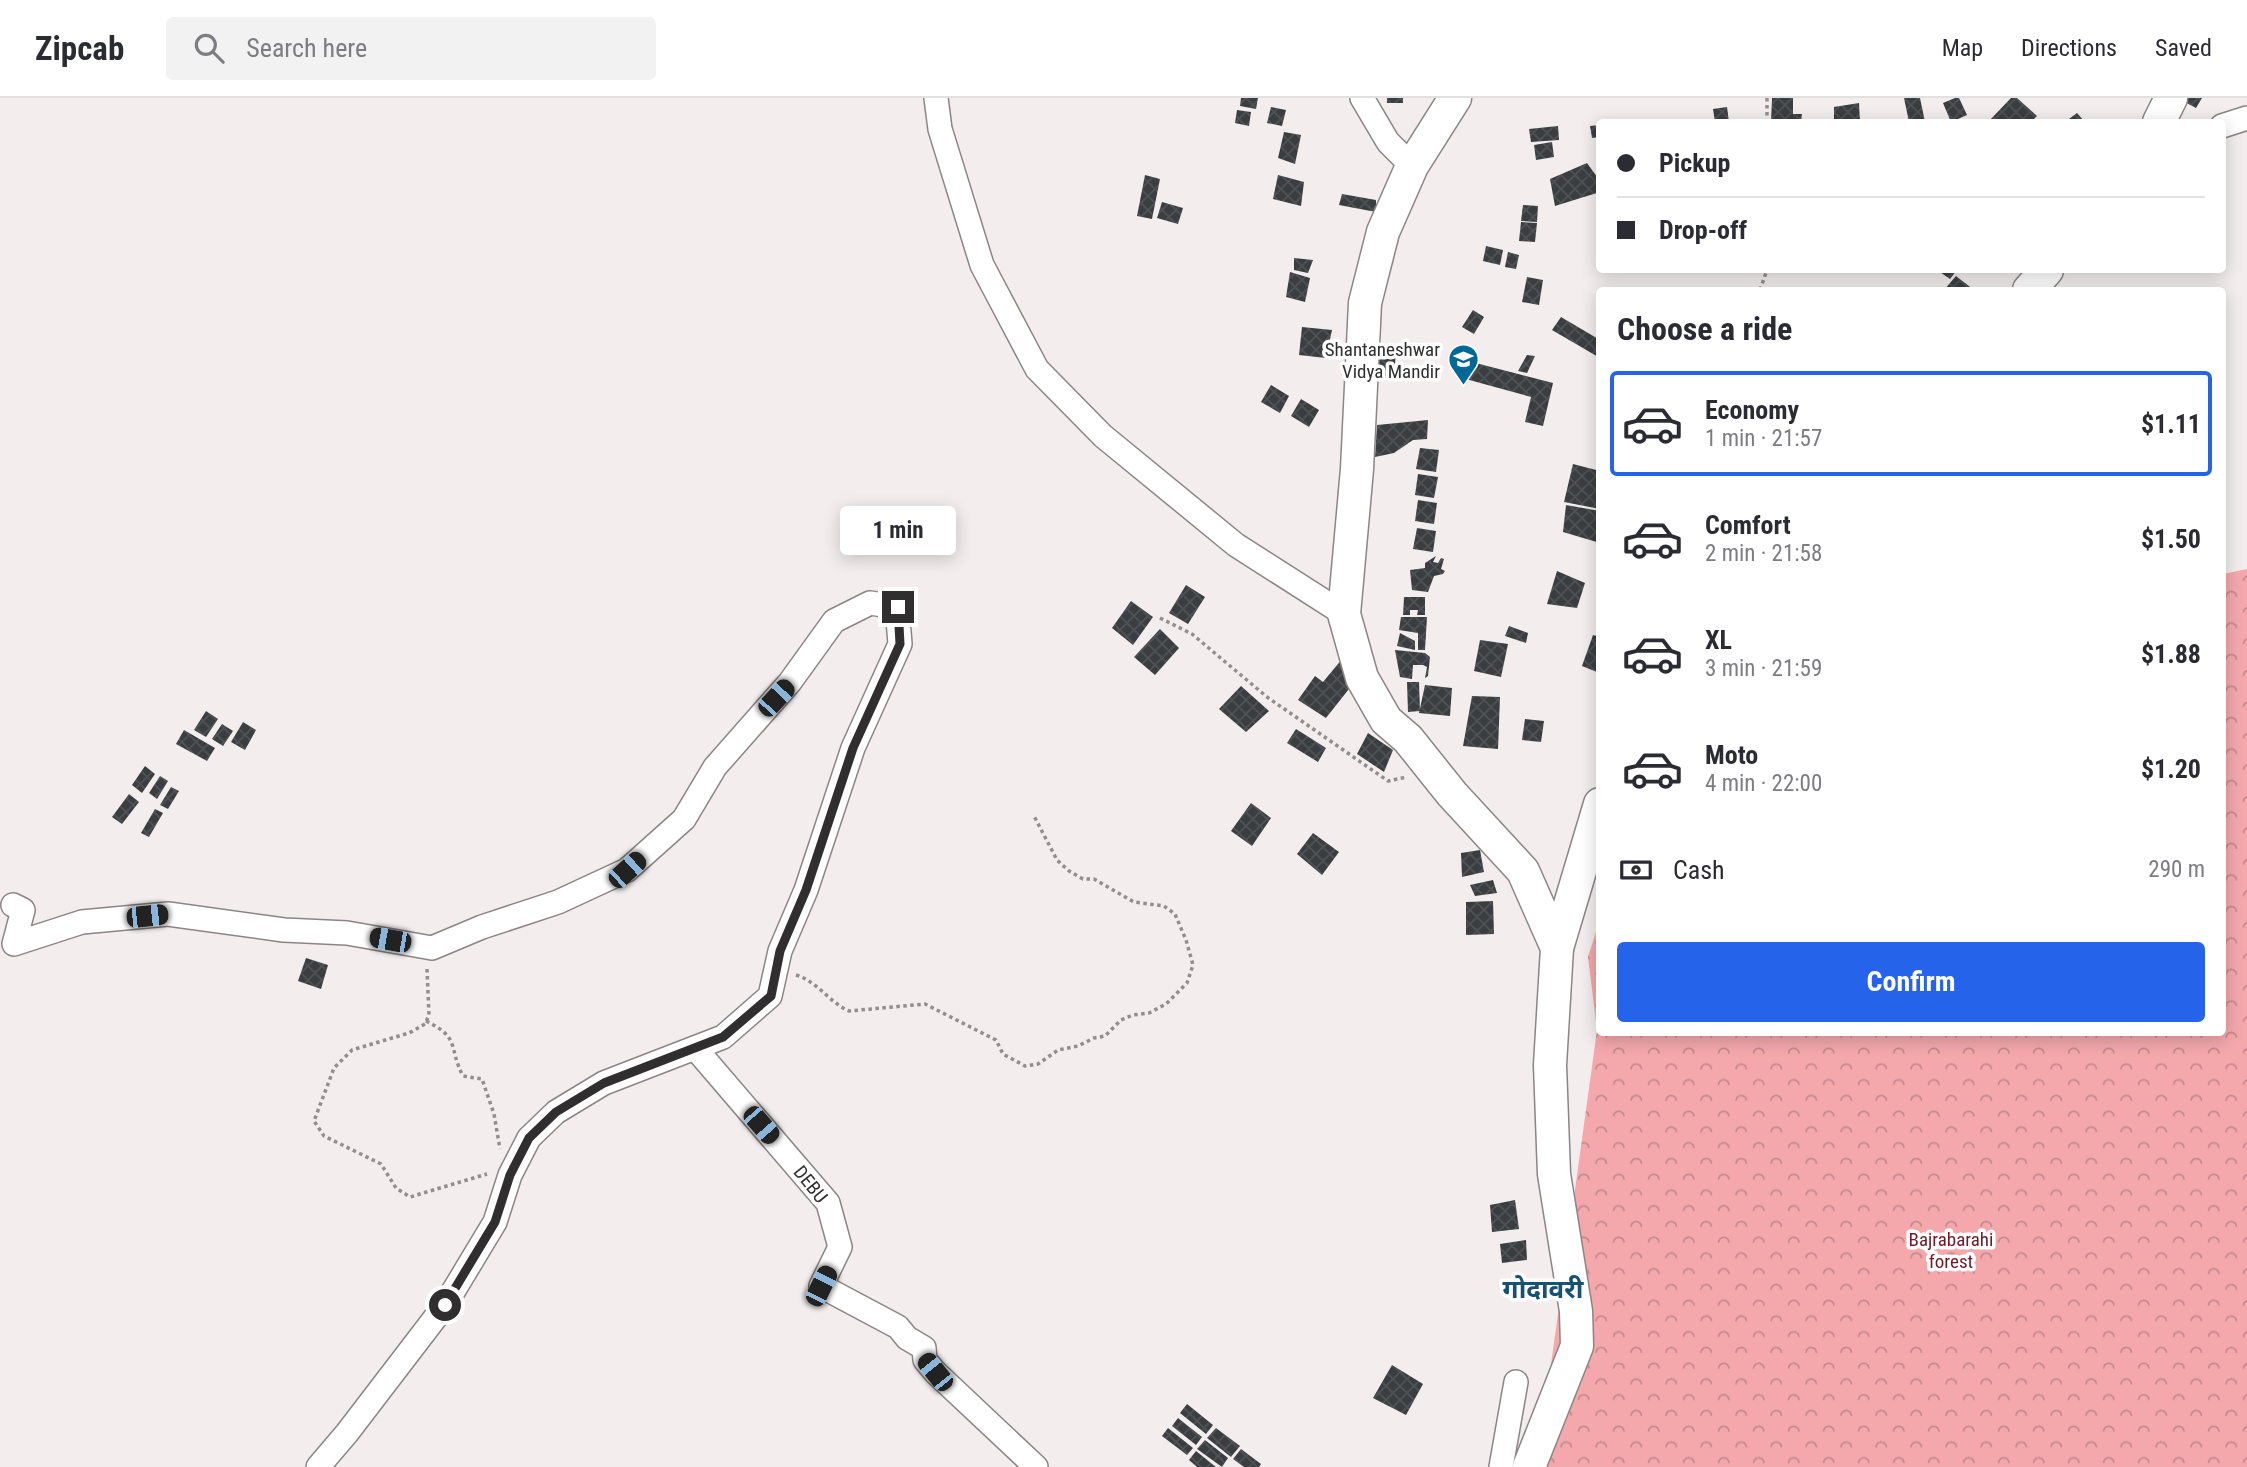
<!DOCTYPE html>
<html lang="en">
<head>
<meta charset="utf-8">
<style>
  body { margin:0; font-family:"Roboto Condensed","Noto Sans Devanagari",sans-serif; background:#f2f2f3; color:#2b2b33; height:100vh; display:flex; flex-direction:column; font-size:26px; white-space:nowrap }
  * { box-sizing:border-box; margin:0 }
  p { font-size:23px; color:#7c7c81 }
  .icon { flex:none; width:38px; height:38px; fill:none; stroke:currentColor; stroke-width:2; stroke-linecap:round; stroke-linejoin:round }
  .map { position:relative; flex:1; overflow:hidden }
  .sheet { position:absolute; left:1596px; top:189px; width:630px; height:749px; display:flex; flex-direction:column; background:#fff; border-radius:7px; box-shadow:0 4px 18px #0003 }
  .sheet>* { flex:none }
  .hud { position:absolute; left:1596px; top:21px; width:630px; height:154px; border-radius:7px; box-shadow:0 4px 18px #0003; display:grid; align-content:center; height:154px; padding:0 21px; background:#fff }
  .end { position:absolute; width:32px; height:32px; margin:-16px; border:9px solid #302e2e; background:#fff; box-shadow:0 0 0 4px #fff }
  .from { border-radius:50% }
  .bubble { position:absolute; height:49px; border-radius:7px; background:#fff; box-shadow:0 4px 18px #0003; font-size:23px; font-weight:700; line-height:49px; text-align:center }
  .car { position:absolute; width:21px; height:42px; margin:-21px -10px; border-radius:9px; box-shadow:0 0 5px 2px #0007; background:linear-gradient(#222 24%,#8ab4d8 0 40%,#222 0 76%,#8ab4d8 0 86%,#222 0) }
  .hud b { display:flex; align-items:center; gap:24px; height:66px; font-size:26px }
  .hud b+b { border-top:2px solid #e1e1e2 }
  .hud i { width:18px; height:18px; background:#2b2b33 }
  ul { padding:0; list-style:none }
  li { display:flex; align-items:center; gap:21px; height:105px; margin:0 14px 10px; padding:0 7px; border:4px solid transparent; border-radius:7px }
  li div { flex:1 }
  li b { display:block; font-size:26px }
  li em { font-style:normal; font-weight:700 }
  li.on { border-color:#2563eb }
  li>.icon { width:63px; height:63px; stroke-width:1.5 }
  h2 { padding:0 21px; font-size:32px; line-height:84px }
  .pay { display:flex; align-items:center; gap:18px; height:77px; padding:0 21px; font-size:26px }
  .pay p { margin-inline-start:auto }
  .primary-button { display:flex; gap:14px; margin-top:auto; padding:14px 21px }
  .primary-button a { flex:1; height:80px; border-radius:7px; background:#2563eb; color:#fff; font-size:28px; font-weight:700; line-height:80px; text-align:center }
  header { display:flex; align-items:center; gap:42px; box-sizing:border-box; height:98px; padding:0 35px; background:#fff; border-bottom:2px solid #e1e1e2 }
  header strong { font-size:33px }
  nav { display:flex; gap:38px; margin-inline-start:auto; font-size:24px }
  .search { width:490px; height:63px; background:#f2f2f3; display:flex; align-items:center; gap:18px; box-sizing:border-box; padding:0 24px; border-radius:7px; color:#7c7c81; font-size:26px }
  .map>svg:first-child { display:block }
</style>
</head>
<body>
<header>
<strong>Zipcab</strong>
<div class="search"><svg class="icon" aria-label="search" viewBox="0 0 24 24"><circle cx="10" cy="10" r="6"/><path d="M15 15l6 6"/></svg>Search here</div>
<nav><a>Map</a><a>Directions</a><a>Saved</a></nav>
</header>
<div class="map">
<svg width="2247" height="1369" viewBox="0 0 2247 1369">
  <defs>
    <pattern id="forest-crowns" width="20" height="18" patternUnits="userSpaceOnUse" patternTransform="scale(1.75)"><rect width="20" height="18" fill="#f4a8ac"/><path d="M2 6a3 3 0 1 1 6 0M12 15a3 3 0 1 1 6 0" fill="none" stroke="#c6898c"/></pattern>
    <pattern id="building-cross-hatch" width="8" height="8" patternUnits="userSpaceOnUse" patternTransform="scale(1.75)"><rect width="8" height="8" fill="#3a3e41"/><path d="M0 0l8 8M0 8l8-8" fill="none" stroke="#4e5254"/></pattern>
  </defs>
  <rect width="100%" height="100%" fill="#f3eded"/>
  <path fill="url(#forest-crowns)" d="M 2247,471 L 2247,1369 L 1529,1369 L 1545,1310 L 1597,932 L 1588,859 L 1599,824 L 1600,934 L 2222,934 L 2223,476 Z"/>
  <g fill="url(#building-cross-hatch)">
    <path d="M 1241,0 L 1258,0 L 1256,11 L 1240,8 Z"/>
    <rect x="1387" y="0" width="16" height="5"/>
    <path d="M 1772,0 L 1793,0 L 1793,16 L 1802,16 L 1801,24 L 1771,24 Z"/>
    <path d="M 1904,0 L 1920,0 L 1925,24 L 1909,24 Z"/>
    <path d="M 1955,0 L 1959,0 L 1967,17 L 1951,24 L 1943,5 Z"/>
    <path d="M 2011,0 L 2017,0 L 2037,18 L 2031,24 L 1988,24 Z"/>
    <path d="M 2177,0 L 2202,0 L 2196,10 Z"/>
    <path d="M 1859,5 L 1860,24 L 1834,24 L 1834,9 Z"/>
    <path d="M 1271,9 L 1286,12 L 1282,28 L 1267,25 Z"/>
    <path d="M 1727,9 L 1729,24 L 1715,24 L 1713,11 Z"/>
    <path d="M 1237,12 L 1251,14 L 1249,28 L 1235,25 Z"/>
    <path d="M 2077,15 L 2085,24 L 2065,24 Z"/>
    <path d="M 1600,27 L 1600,39 L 1592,40 L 1590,28 Z"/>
    <path d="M 1558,28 L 1559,42 L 1531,44 L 1529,31 Z"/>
    <path d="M 1284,34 L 1301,37 L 1295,66 L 1278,60 Z"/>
    <path d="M 1552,44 L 1554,59 L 1536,62 L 1534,47 Z"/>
    <path d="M 1587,65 L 1600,83 L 1600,94 L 1555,108 L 1550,81 Z"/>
    <path d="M 1145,77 L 1160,81 L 1152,121 L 1137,118 Z"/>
    <path d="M 1278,77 L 1304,84 L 1301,108 L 1273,101 Z"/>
    <path d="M 1342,96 L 1376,102 L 1376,114 L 1339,107 Z"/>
    <path d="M 1162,104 L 1183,110 L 1178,126 L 1157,120 Z"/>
    <path d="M 1523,107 L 1538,108 L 1537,124 L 1521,123 Z"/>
    <path d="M 1521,124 L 1537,125 L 1535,144 L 1519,143 Z"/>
    <path d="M 1486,148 L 1503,152 L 1500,167 L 1483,163 Z"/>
    <path d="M 1508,154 L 1519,157 L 1516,171 L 1505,169 Z"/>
    <path d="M 1294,160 L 1313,162 L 1308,175 L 1294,172 Z"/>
    <path d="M 1937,172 L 1957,172 L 1950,181 Z"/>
    <path d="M 1290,174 L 1310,180 L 1305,204 L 1286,199 Z"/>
    <path d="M 1956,178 L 1974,192 L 1944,192 Z"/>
    <path d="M 1527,179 L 1543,182 L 1539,207 L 1522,204 Z"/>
    <path d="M 1473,212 L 1484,219 L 1474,236 L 1462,229 Z"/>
    <path d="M 1561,219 L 1600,242 L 1600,260 L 1552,232 Z"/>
    <path d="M 1302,229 L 1332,232 L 1326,260 L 1299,257 Z"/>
    <path d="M 1377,249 L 1396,252 L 1394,280 L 1374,279 Z"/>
    <path d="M 1527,257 L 1535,258 L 1527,275 L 1518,273 Z"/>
    <path d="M 1464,262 L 1553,285 L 1543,328 L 1525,324 L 1531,299 L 1462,280 Z"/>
    <path d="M 1271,287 L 1289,298 L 1280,315 L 1261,304 Z"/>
    <path d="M 1301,301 L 1319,312 L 1309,329 L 1291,318 Z"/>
    <path d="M 1428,322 L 1427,341 L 1413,342 L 1394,355 L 1375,359 L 1377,327 Z"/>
    <path d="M 1420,350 L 1439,352 L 1436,374 L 1416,371 Z"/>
    <path d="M 1573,366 L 1600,373 L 1600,411 L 1564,404 Z"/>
    <path d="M 1418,376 L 1438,379 L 1434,400 L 1415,397 Z"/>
    <path d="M 1418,402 L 1437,405 L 1434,426 L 1415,423 Z"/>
    <path d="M 1566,407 L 1600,413 L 1600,445 L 1563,434 Z"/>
    <path d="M 1417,430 L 1436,433 L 1433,454 L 1413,451 Z"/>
    <path d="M 1436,458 L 1433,464 L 1438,465 L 1441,460 L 1444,461 L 1441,471 L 1445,473 L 1443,476 L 1434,478 L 1428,494 L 1412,492 L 1410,472 L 1425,470 L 1425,465 Z"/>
    <path d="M 1557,473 L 1585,485 L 1577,510 L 1547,506 Z"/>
    <path d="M 1186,487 L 1205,499 L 1188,526 L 1169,515 Z"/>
    <path d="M 1404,499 L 1425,499 L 1425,517 L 1417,517 L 1418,512 L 1410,512 L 1410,517 L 1403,517 Z"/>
    <path d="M 1131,503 L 1153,519 L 1133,547 L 1112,530 Z"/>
    <path d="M 1401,519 L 1427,519 L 1425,552 L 1418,552 L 1418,535 L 1399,532 Z"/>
    <path d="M 1509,528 L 1528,535 L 1526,545 L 1505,538 Z"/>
    <path d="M 1160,531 L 1179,550 L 1155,577 L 1134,559 Z"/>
    <path d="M 1400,535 L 1415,543 L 1415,552 L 1397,548 Z"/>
    <path d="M 1593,537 L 1600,539 L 1597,574 L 1582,568 Z"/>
    <path d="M 1480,542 L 1508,546 L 1501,579 L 1474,573 Z"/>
    <path d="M 1395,552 L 1425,555 L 1430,559 L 1428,578 L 1425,580 L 1427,569 L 1423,567 L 1413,567 L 1412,581 L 1400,579 Z"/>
    <path d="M 1342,561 L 1360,577 L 1326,620 L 1298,602 L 1315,578 L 1323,584 Z"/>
    <path d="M 1407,584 L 1419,584 L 1420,613 L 1408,614 Z"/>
    <path d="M 1425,587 L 1452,590 L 1450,618 L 1419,615 Z"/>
    <path d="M 1241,588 L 1269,613 L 1246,634 L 1219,611 Z"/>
    <path d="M 1472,598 L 1500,599 L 1498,651 L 1463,648 Z"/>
    <path d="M 206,613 L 218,621 L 206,639 L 194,632 Z"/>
    <path d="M 1525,621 L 1544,623 L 1541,644 L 1522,642 Z"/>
    <path d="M 243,624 L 256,632 L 245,652 L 231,644 Z"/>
    <path d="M 222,626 L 233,633 L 223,648 L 212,641 Z"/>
    <path d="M 1296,631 L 1326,650 L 1318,664 L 1287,645 Z"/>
    <path d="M 184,632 L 215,650 L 207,663 L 176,646 Z"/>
    <path d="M 1368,635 L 1393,652 L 1384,674 L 1357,656 Z"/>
    <path d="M 145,668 L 155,676 L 142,695 L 132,687 Z"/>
    <path d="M 160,678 L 168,683 L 157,701 L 149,695 Z"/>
    <path d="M 171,689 L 179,693 L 168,711 L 160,707 Z"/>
    <path d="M 129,696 L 139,704 L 122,726 L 112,719 Z"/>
    <path d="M 1251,705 L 1271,720 L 1252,748 L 1231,733 Z"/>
    <path d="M 155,711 L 163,715 L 149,739 L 141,735 Z"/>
    <path d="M 1313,735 L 1339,754 L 1322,777 L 1297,756 Z"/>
    <path d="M 1480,752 L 1484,774 L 1462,779 L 1461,755 Z"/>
    <path d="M 1493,782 L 1497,795 L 1475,798 L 1470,787 Z"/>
    <path d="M 1493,803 L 1494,836 L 1466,837 L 1466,804 Z"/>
    <path d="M 306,860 L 328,867 L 321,891 L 298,883 Z"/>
    <path d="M 1515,1102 L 1519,1131 L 1492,1134 L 1490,1107 Z"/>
    <path d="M 1526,1142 L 1527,1162 L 1502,1165 L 1500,1146 Z"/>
    <path d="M 1392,1267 L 1423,1286 L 1406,1317 L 1373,1300 Z"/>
    <path d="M 1187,1306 L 1213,1327 L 1206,1336 L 1180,1315 Z"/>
    <path d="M 1178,1320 L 1202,1339 L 1196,1347 L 1172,1328 Z"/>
    <path d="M 1168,1330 L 1193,1350 L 1187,1357 L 1162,1338 Z"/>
    <path d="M 1216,1330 L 1240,1348 L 1231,1359 L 1207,1340 Z"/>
    <path d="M 1205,1342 L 1228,1360 L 1222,1369 L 1197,1351 Z"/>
    <path d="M 1241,1351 L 1261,1366 L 1259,1369 L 1244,1369 L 1233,1361 Z"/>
    <path d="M 1196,1353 L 1216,1369 L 1197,1369 L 1189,1362 Z"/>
  </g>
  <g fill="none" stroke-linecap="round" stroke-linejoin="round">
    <defs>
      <g id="street">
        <path d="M 936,0 L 940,31 L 982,167 L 1037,271 L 1103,338 L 1236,447 L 1344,516"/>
        <path d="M 1362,0 L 1388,44 L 1412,68"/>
        <path d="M 2222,28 L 2247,20"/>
        <path d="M 13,807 L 23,812 L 14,846 L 82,824 L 168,816 L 284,832 L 347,835 L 432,850 L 482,829 L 558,804 L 627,772 L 684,721 L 715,669 L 790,584 L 834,523 L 870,505 L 897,509 L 900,546 L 853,650 L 806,792 L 780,853 L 770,898 L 723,939 L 604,985 L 556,1014 L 529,1040 L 510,1077 L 495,1124 L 445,1207 L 347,1335 L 318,1369"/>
        <path d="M 695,950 L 828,1105 L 840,1149 L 821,1188 L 898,1229 L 907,1240 L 924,1250 L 925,1262 L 935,1274 L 1036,1369"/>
        <path d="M 1501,1369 L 1516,1284"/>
      </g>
      <g id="secondary">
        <path d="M 1455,0 L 1412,68 L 1383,134 L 1365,205 L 1357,371 L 1344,516 L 1362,580 L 1386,622 L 1408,641 L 1452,696 L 1523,773 L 1557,850 L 1550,967 L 1554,1076 L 1576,1213 L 1577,1248 L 1529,1369"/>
        <path d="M 2159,24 L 2171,0"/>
        <path d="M 2029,192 L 2047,172"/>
        <path d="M 1557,850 L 1600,706"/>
      </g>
    </defs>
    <use href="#street" stroke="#8b8585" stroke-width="26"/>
    <use href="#secondary" stroke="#8b8585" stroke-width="35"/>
    <g stroke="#928e8e" stroke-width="3.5" stroke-dasharray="3.5 3.5" stroke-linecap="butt">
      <path d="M 1767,0 L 1767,24"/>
      <path d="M 1760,192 L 1767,172"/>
      <path d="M 1160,520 L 1192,536 L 1267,599 L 1388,683 L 1407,679"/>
      <path d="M 427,871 L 429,917 L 425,926 L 409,935 L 352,952 L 334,970 L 314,1023 L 324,1038 L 381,1066 L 396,1090 L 410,1099 L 487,1076"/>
      <path d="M 796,877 C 817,883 830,905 849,913 L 925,906 L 996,942 L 1003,956 L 1025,968 L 1038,966 L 1058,952 L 1078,948 L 1094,940 L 1105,938 L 1121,922 L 1133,917 L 1149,915 L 1166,906 L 1187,885 L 1193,867 L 1186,842 L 1175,816 L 1164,808 L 1134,804 L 1094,781 L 1083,781 L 1069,773 L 1057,762 L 1034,718"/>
      <path d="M 426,923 C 461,940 448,949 463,978 L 482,981 L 494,1016 L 500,1051"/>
    </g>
    <use href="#street" stroke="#fff" stroke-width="23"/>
    <use href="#secondary" stroke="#fff" stroke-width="32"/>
  </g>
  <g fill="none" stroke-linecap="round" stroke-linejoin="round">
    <path stroke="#302e2e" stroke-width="9" d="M 445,1207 L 495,1124 L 510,1077 L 529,1040 L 556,1014 L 604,985 L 723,939 L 771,898 L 780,853 L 806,792 L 853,650 L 900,546 L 898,509"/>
  </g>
  <defs>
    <symbol id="school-pin" viewBox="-11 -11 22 30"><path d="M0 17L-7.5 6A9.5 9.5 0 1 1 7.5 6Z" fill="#006896" stroke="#fff"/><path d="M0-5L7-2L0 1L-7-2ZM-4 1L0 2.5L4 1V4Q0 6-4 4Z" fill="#fff"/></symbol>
  </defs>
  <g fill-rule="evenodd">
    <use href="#school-pin" x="1446" y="244" width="35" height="47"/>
  </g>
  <g text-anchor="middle" stroke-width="7" stroke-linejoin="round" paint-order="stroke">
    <g font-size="19" fill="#302e2e" stroke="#fff" text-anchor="end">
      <text x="1440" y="258">Shantaneshwar<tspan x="1440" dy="22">Vidya Mandir</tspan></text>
    </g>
    <g font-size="19" fill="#302e2e" stroke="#fff">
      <text transform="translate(811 1086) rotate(51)" y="7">DEBU</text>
    </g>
    <g font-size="19" fill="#701928" stroke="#fff">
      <text x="1951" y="1148">Bajrabarahi<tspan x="1951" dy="22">forest</tspan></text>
    </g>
    <g font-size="26" font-weight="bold" fill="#175273" stroke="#fff">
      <text x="1543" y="1200">गोदावरी</text>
    </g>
  </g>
</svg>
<i class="end from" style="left:445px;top:1207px"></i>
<i class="end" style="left:898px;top:509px"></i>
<div class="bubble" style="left:840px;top:408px;width:116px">1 min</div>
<i class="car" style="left:776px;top:600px;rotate:43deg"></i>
<i class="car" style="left:627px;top:772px;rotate:48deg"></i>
<i class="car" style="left:147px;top:818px;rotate:84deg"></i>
<i class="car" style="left:390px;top:842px;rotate:280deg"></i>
<i class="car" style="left:761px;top:1027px;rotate:139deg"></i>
<i class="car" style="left:821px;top:1188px;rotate:26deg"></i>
<i class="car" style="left:935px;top:1274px;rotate:321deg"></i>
<div class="hud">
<b><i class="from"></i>Pickup</b>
<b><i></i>Drop-off</b>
</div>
<section class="sheet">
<h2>Choose a ride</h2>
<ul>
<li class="on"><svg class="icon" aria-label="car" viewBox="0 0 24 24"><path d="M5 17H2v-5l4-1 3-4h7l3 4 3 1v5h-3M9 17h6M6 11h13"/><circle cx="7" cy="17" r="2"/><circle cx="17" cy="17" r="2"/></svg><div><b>Economy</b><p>1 min · 21:57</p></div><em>$1.11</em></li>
<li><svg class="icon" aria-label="car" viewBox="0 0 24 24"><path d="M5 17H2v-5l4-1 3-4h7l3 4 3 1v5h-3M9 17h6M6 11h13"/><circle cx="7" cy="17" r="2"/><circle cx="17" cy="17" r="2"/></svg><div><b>Comfort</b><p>2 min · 21:58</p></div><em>$1.50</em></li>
<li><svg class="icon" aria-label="car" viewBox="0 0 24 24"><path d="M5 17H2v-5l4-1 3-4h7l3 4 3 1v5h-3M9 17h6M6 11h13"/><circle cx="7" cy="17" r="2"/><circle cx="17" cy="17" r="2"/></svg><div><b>XL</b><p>3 min · 21:59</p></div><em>$1.88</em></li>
<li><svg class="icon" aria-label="car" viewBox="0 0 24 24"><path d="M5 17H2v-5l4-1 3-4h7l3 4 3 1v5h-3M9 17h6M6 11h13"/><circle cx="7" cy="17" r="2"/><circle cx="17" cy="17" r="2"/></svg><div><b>Moto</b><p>4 min · 22:00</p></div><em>$1.20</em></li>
</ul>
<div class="pay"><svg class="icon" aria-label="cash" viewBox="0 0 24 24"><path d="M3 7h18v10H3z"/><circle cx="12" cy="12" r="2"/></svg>Cash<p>290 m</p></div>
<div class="primary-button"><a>Confirm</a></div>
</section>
</div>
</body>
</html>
